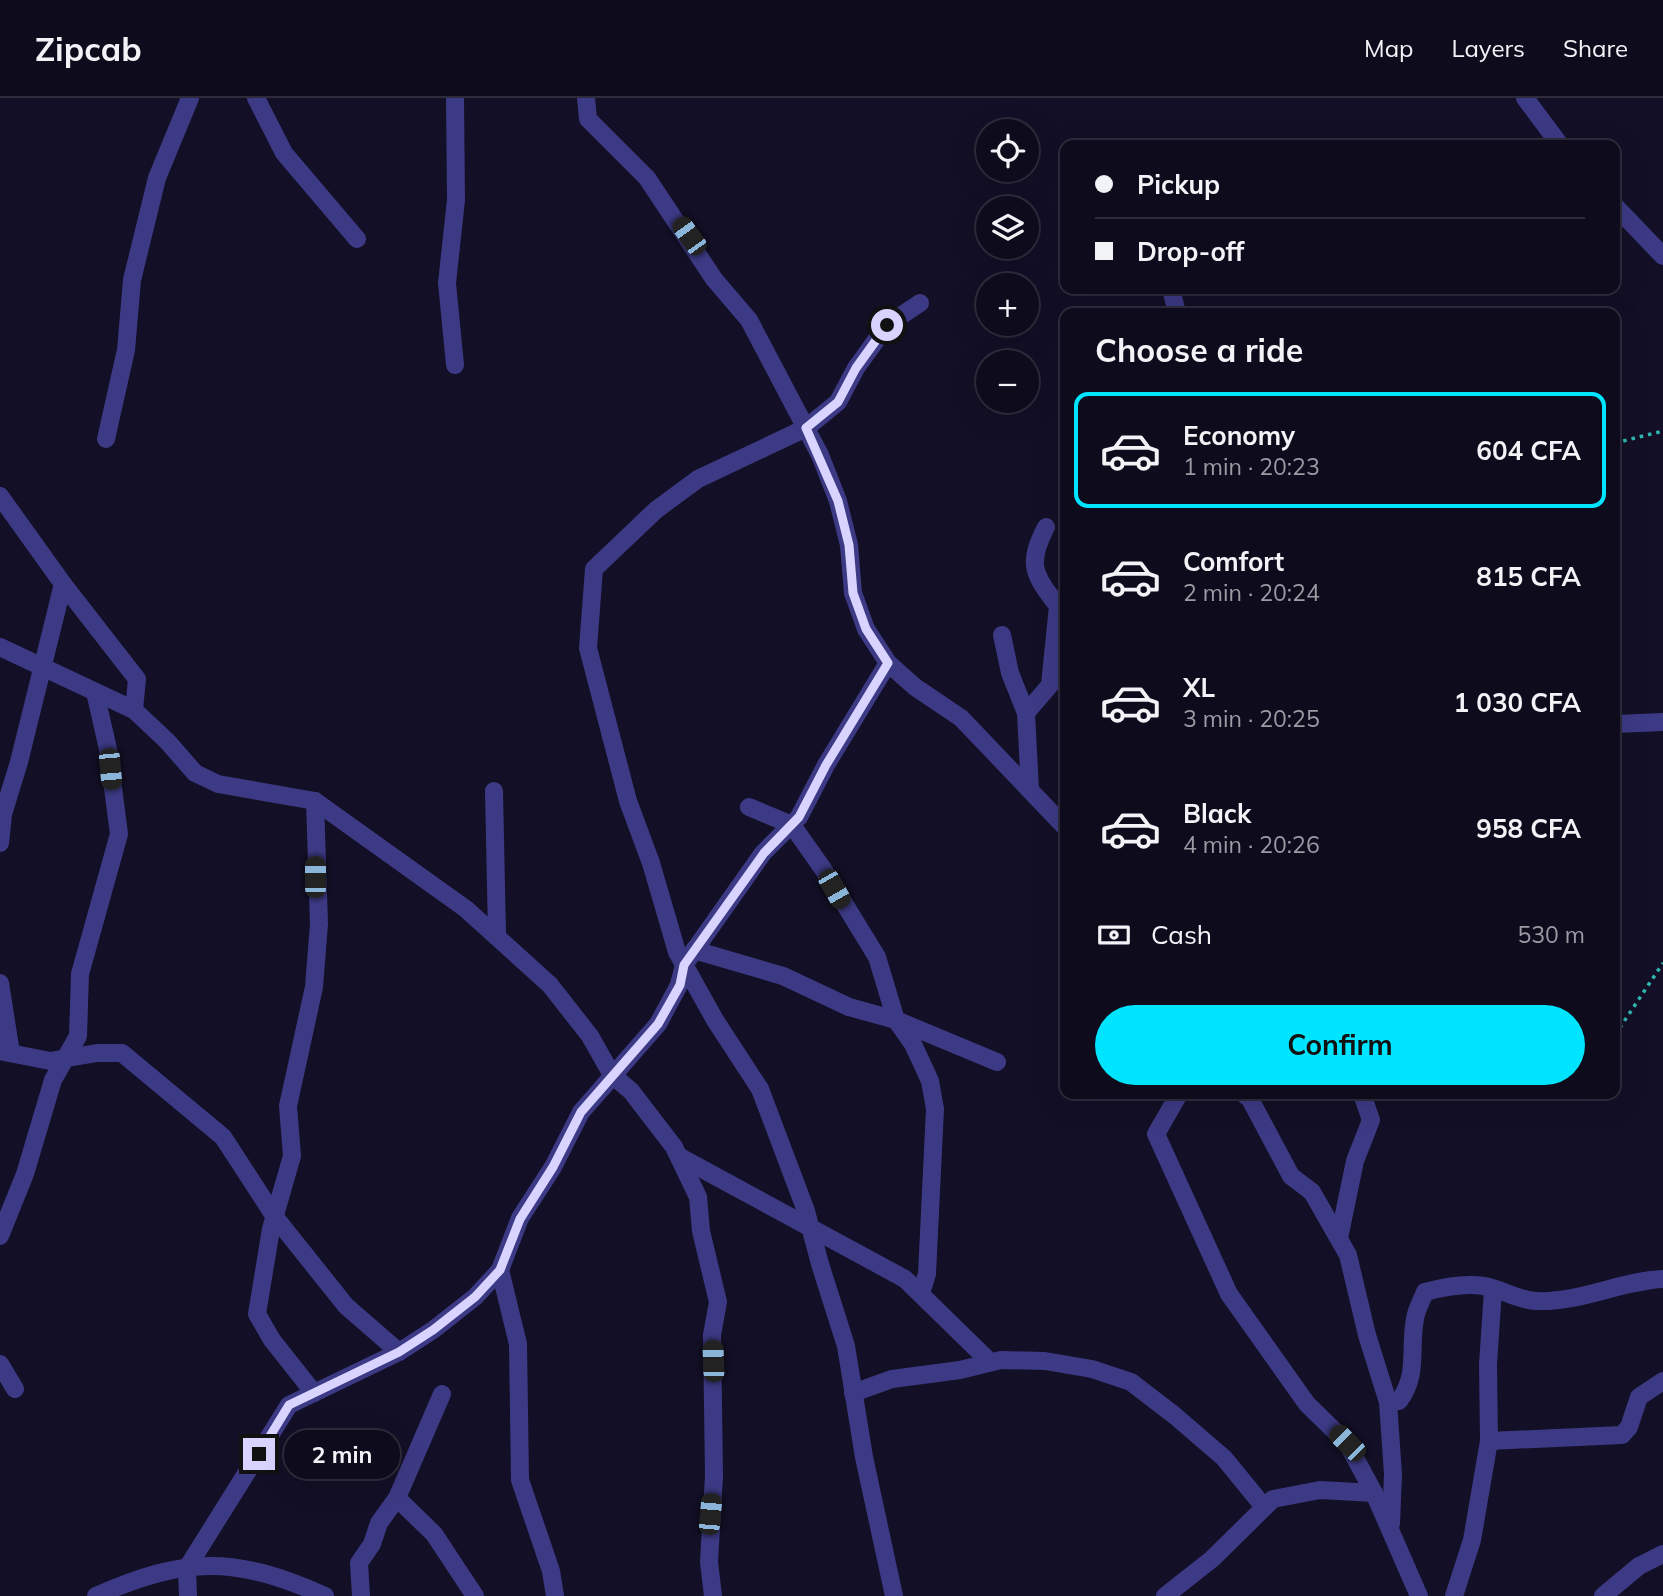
<!DOCTYPE html>
<html lang="en">
<head>
<meta charset="utf-8">
<style>
  body { margin:0; font-family:Mulish,sans-serif; background:#1c1929; color:#f1f3f6; height:100vh; display:flex; flex-direction:column; font-size:26px; white-space:nowrap }
  * { box-sizing:border-box; margin:0 }
  p { font-size:23px; color:#9b9ba3 }
  .icon { flex:none; width:38px; height:38px; fill:none; stroke:currentColor; stroke-width:2; stroke-linecap:round; stroke-linejoin:round }
  .map { position:relative; flex:1; overflow:hidden }
  .sheet { position:absolute; left:1060px; top:210px; width:560px; height:791px; display:flex; flex-direction:column; background:#0e0b1c; border-radius:14px; box-shadow:0 7px 28px #0002,0 0 0 2px #2e2b3b }
  .sheet>* { flex:none }
  .hud { position:absolute; left:1060px; top:42px; width:560px; height:154px; border-radius:14px; box-shadow:0 7px 28px #0002,0 0 0 2px #2e2b3b; display:grid; align-content:center; height:154px; padding:0 35px; background:#0e0b1c }
  .tools { position:absolute; left:976px; top:21px; display:grid; gap:14px }
  .tools a { display:grid; place-items:center; width:63px; height:63px; border-radius:50%; background:#0e0b1c; box-shadow:0 7px 28px #0002,0 0 0 2px #2e2b3b; font-size:35px }
  .end { position:absolute; width:32px; height:32px; margin:-16px; border:9px solid #d9d4ff; background:#111; box-shadow:0 0 0 4px #111 }
  .from { border-radius:50% }
  .bubble { position:absolute; height:49px; border-radius:24px; background:#0e0b1c; box-shadow:0 7px 28px #0002,0 0 0 2px #2e2b3b; font-size:23px; font-weight:700; line-height:49px; text-align:center }
  .car { position:absolute; width:21px; height:42px; margin:-21px -10px; border-radius:9px; box-shadow:0 0 5px 2px #0007; background:linear-gradient(#222 24%,#8ab4d8 0 40%,#222 0 76%,#8ab4d8 0 86%,#222 0) }
  .hud b { display:flex; align-items:center; gap:24px; height:66px; font-size:26px }
  .hud b+b { border-top:2px solid #2e2b3b }
  .hud i { width:18px; height:18px; background:#f1f3f6 }
  ul { padding:0; list-style:none }
  li { display:flex; align-items:center; gap:21px; height:116px; margin:0 14px 10px; padding:0 21px; border:4px solid transparent; border-radius:14px }
  li div { flex:1 }
  li b { display:block; font-size:26px }
  li em { font-style:normal; font-weight:700 }
  li.current { border-color:#00e5ff }
  li>.icon { width:63px; height:63px; stroke-width:1.5 }
  h2 { padding:0 35px; font-size:32px; line-height:84px }
  .pay { display:flex; align-items:center; gap:18px; height:77px; padding:0 35px; font-size:26px }
  .pay p { margin-inline-start:auto }
  .action { display:flex; gap:14px; margin-top:auto; padding:14px 35px }
  .action a { flex:1; height:80px; border-radius:42px; background:#00e5ff; color:#111; font-size:28px; font-weight:700; line-height:80px; text-align:center }
  header { display:flex; align-items:center; gap:42px; box-sizing:border-box; height:98px; padding:0 35px; background:#0e0b1c; border-bottom:2px solid #2e2b3b }
  header strong { font-size:33px }
  nav { display:flex; gap:38px; margin-inline-start:auto; font-size:24px }
  .map>svg:first-child { display:block }
</style>
</head>
<body>
<header>
<strong>Zipcab</strong>
<nav><a>Map</a><a>Layers</a><a>Share</a></nav>
</header>
<div class="map">
<svg width="1663" height="1498" viewBox="0 0 1663 1498">
  <rect width="100%" height="100%" fill="#130f26"/>
  <g fill="none" stroke-linecap="round" stroke-linejoin="round">
    <g stroke="#2fb8b0" stroke-width="3.5" stroke-dasharray="3.5 5" stroke-linecap="butt">
      <path d="M 1615,345 L 1663,333"/>
      <path d="M 1615,937 L 1663,865"/>
    </g>
    <g stroke="#3d3a85" stroke-width="18">
      <path d="M 256,0 L 284,55 L 357,141"/>
      <path d="M 586,0 L 588,21 L 647,80 L 714,181 L 749,222 L 820,357 L 838,403 L 849,447 L 853,495 L 866,531 L 888,565 L 915,589 L 961,620 L 1066,730"/>
      <path d="M 1525,0 L 1560,47"/>
      <path d="M 1615,108 L 1663,158"/>
      <path d="M 1171,191 L 1177,215"/>
      <path d="M 455,267 L 447,185 L 456,102 L 455,0"/>
      <path d="M 106,341 L 126,252 L 132,182 L 157,80 L 190,0"/>
      <path d="M 0,398 L 63,486 L 137,581 L 134,612"/>
      <path d="M 1002,537 L 1010,575 L 1026,615"/>
      <path d="M 0,549 L 134,612 L 167,643 L 195,675 L 218,686 L 315,703 L 466,811 L 550,887 L 590,938 L 612,977 L 631,993 L 674,1049 L 698,1099 L 701,1133 L 718,1204 L 712,1237 L 714,1378 L 709,1464 L 713,1498"/>
      <path d="M 1615,626 L 1663,624"/>
      <path d="M 1030,692 L 1026,615 L 1050,587 L 1058,508 C 1033,476 1027,466 1046,429"/>
      <path d="M 494,693 L 497,836"/>
      <path d="M 749,709 L 792,727 L 823,771 L 877,859 L 896,922 L 913,946 L 930,983 L 935,1011 L 927,1176 L 921,1195"/>
      <path d="M 0,745 L 3,716 L 19,664 L 63,486"/>
      <path d="M 694,852 L 783,878 L 849,909 L 896,922 L 997,964"/>
      <path d="M 0,885 L 11,955"/>
      <path d="M 0,953 L 50,963 L 97,955 L 122,955 L 223,1039 L 275,1119 L 346,1208 L 399,1254"/>
      <path d="M 1179,996 L 1156,1036 L 1229,1196 L 1307,1306 L 1347,1345 L 1374,1395 L 1419,1498"/>
      <path d="M 1244,996 L 1250,1001 L 1291,1078 L 1312,1094 L 1348,1157 L 1367,1237 L 1388,1304 L 1393,1376 L 1391,1426"/>
      <path d="M 680,1059 L 905,1181 L 990,1264"/>
      <path d="M 0,1138 L 25,1076 L 53,982 L 78,938 L 80,876 L 119,736 L 108,651 L 95,594"/>
      <path d="M 1339,1140 L 1355,1063 L 1371,1022 L 1362,996"/>
      <path d="M 500,1172 L 518,1246 L 520,1382 L 551,1473 L 555,1498"/>
      <path d="M 0,1266 L 15,1291"/>
      <path d="M 314,1295 L 272,1242 L 257,1216 L 271,1131 L 292,1058 L 288,1008 L 314,889 L 319,826 L 315,703"/>
      <path d="M 853,1295 L 892,1281 L 960,1272 L 1001,1262 L 1045,1263 L 1092,1271 L 1131,1284 L 1174,1317 L 1224,1360 L 1264,1409"/>
      <path d="M 1388,1304 L 1399,1303 C 1419,1276 1409,1251 1415,1221 C 1416,1212 1422,1202 1425,1194 C 1443,1189 1465,1185 1484,1188 C 1502,1191 1517,1202 1536,1203 C 1580,1205 1620,1183 1663,1181"/>
      <path d="M 1489,1343 L 1622,1337 L 1629,1329 L 1639,1299 L 1663,1283"/>
      <path d="M 397,1400 L 434,1436 L 475,1498"/>
      <path d="M 96,1498 C 186,1458 236,1458 325,1498"/>
      <path d="M 188,1498 L 187,1470 L 289,1307 L 399,1254 L 433,1232 L 475,1199 L 500,1172 L 520,1120 L 553,1069 L 581,1014 L 658,926 L 679,887 L 684,867 L 763,755 L 799,719 L 826,667 L 888,565"/>
      <path d="M 361,1498 L 359,1465 L 372,1446 L 379,1425 L 397,1400 L 442,1296"/>
      <path d="M 894,1498 L 864,1359 L 846,1248 L 820,1166 L 806,1113 L 760,991 L 715,922 L 677,854 L 651,765 L 628,703 L 588,550 L 594,471 L 656,412 L 698,381 L 806,330 L 838,304 L 856,270 L 887,227 L 920,205"/>
      <path d="M 1165,1498 L 1212,1461 L 1273,1401 L 1320,1392 L 1374,1395"/>
      <path d="M 1454,1498 L 1472,1442 L 1489,1343 L 1488,1266 L 1493,1192"/>
      <path d="M 1603,1498 L 1639,1468 L 1663,1456"/>
    </g>
  </g>
  <g fill="none" stroke-linecap="round" stroke-linejoin="round">
    <path stroke="#d9d4ff" stroke-width="9" d="M 259,1356 L 289,1307 L 399,1254 L 433,1232 L 475,1199 L 500,1172 L 520,1121 L 553,1069 L 581,1014 L 658,926 L 680,887 L 684,867 L 764,755 L 799,719 L 826,667 L 888,565 L 866,531 L 853,495 L 849,447 L 838,403 L 806,330 L 838,304 L 856,270 L 887,227"/>
  </g>
</svg>
<div class="tools">
<a><svg class="icon" aria-label="locate" viewBox="0 0 24 24"><circle cx="12" cy="12" r="6"/><path d="M12 2v4M12 18v4M2 12h4M18 12h4"/></svg></a>
<a><svg class="icon" aria-label="layers" viewBox="0 0 24 24"><path d="M12 4l9 5-9 5-9-5zM3 14l9 5 9-5"/></svg></a>
<a>+</a>
<a>−</a>
</div>
<i class="end from" style="left:887px;top:227px"></i>
<i class="end" style="left:259px;top:1356px"></i>
<div class="bubble" style="left:284px;top:1332px;width:116px">2 min</div>
<i class="car" style="left:689px;top:138px;rotate:324deg"></i>
<i class="car" style="left:110px;top:671px;rotate:175deg"></i>
<i class="car" style="left:315px;top:779px;rotate:0deg"></i>
<i class="car" style="left:834px;top:791px;rotate:150deg"></i>
<i class="car" style="left:713px;top:1263px;rotate:358deg"></i>
<i class="car" style="left:1347px;top:1345px;rotate:315deg"></i>
<i class="car" style="left:710px;top:1416px;rotate:5deg"></i>
<div class="hud">
<b><i class="from"></i>Pickup</b>
<b><i></i>Drop-off</b>
</div>
<section class="sheet">
<h2>Choose a ride</h2>
<ul>
<li class="current"><svg class="icon" aria-label="car" viewBox="0 0 24 24"><path d="M5 17H2v-5l4-1 3-4h7l3 4 3 1v5h-3M9 17h6M6 11h13"/><circle cx="7" cy="17" r="2"/><circle cx="17" cy="17" r="2"/></svg><div><b>Economy</b><p>1 min · 20:23</p></div><em>604 CFA</em></li>
<li><svg class="icon" aria-label="car" viewBox="0 0 24 24"><path d="M5 17H2v-5l4-1 3-4h7l3 4 3 1v5h-3M9 17h6M6 11h13"/><circle cx="7" cy="17" r="2"/><circle cx="17" cy="17" r="2"/></svg><div><b>Comfort</b><p>2 min · 20:24</p></div><em>815 CFA</em></li>
<li><svg class="icon" aria-label="car" viewBox="0 0 24 24"><path d="M5 17H2v-5l4-1 3-4h7l3 4 3 1v5h-3M9 17h6M6 11h13"/><circle cx="7" cy="17" r="2"/><circle cx="17" cy="17" r="2"/></svg><div><b>XL</b><p>3 min · 20:25</p></div><em>1 030 CFA</em></li>
<li><svg class="icon" aria-label="car" viewBox="0 0 24 24"><path d="M5 17H2v-5l4-1 3-4h7l3 4 3 1v5h-3M9 17h6M6 11h13"/><circle cx="7" cy="17" r="2"/><circle cx="17" cy="17" r="2"/></svg><div><b>Black</b><p>4 min · 20:26</p></div><em>958 CFA</em></li>
</ul>
<div class="pay"><svg class="icon" aria-label="cash" viewBox="0 0 24 24"><path d="M3 7h18v10H3z"/><circle cx="12" cy="12" r="2"/></svg>Cash<p>530 m</p></div>
<div class="action"><a>Confirm</a></div>
</section>
</div>
</body>
</html>
